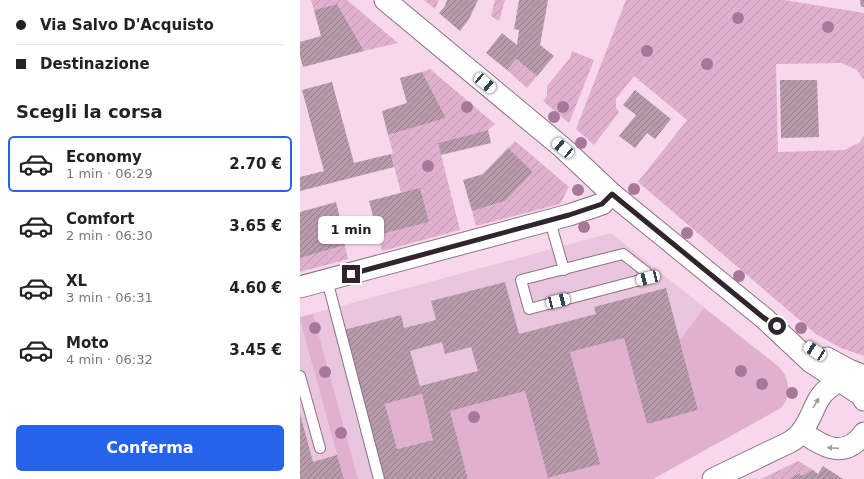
<!DOCTYPE html>
<html lang="it">
<head>
<meta charset="utf-8">
<style>
  body { margin:0; font-family:"DejaVu Sans",sans-serif; background:#f2f2f2; color:#222; height:100vh; display:flex; flex-direction:column; font-size:15px; white-space:nowrap }
  * { box-sizing:border-box; margin:0 }
  p { font-size:13px; color:#767676 }
  .icon { flex:none; width:22px; height:22px; fill:none; stroke:currentColor; stroke-width:2; stroke-linecap:round; stroke-linejoin:round }
  .map { position:relative; flex:1; overflow:hidden }
  .details { display:flex; flex-direction:column; background:#fff; width:300px }
  .details>* { flex:none }
  .banner { display:grid; align-content:center; height:88px; padding:0 16px; background:#fff }
  .end { position:absolute; width:18px; height:18px; margin:-9px; border:5px solid #31252d; background:#fff; box-shadow:0 0 0 2px #fff }
  .from { border-radius:50% }
  .bubble { position:absolute; height:28px; border-radius:6px; background:#fff; box-shadow:0 1px 3px #0004; font-size:13px; font-weight:800; line-height:28px; text-align:center }
  .car { position:absolute; width:12px; height:24px; margin:-12px -6px; border-radius:5px; box-shadow:0 0 3px 1px #0007; background:linear-gradient(#fff 24%,#345 0 40%,#fff 0 76%,#345 0 86%,#fff 0) }
  .banner b { display:flex; align-items:center; gap:14px; height:38px; font-size:15px }
  .banner b+b { border-top:1px solid #e0e0e0 }
  .banner i { width:10px; height:10px; background:#222 }
  ul { padding:0; list-style:none }
  li { display:flex; align-items:center; gap:12px; height:56px; margin:0 8px 6px; padding:0 8px; border:2px solid transparent; border-radius:6px }
  li div { flex:1 }
  li b { display:block; font-size:15px }
  li em { font-style:normal; font-weight:800 }
  li.on { border-color:#2563eb }
  li>.icon { width:36px; height:36px; stroke-width:1.5 }
  h2 { padding:0 16px; font-size:18px; line-height:48px }
  .cta { display:flex; gap:8px; margin-top:auto; padding:8px 16px }
  .cta a { flex:1; height:46px; border-radius:6px; background:#2563eb; color:#fff; font-size:16px; font-weight:800; line-height:46px; text-align:center }
  main { display:flex; flex:1; min-height:0 }
  .map>svg:first-child { display:block }
</style>
</head>
<body>
<main>
<section class="details">
<div class="banner">
<b><i class="from"></i>Via Salvo D'Acquisto</b>
<b><i></i>Destinazione</b>
</div>
<h2>Scegli la corsa</h2>
<ul>
<li class="on"><svg class="icon" aria-label="car" viewBox="0 0 24 24"><path d="M5 17H2v-5l4-1 3-4h7l3 4 3 1v5h-3M9 17h6M6 11h13"/><circle cx="7" cy="17" r="2"/><circle cx="17" cy="17" r="2"/></svg><div><b>Economy</b><p>1 min · 06:29</p></div><em>2.70 €</em></li>
<li><svg class="icon" aria-label="car" viewBox="0 0 24 24"><path d="M5 17H2v-5l4-1 3-4h7l3 4 3 1v5h-3M9 17h6M6 11h13"/><circle cx="7" cy="17" r="2"/><circle cx="17" cy="17" r="2"/></svg><div><b>Comfort</b><p>2 min · 06:30</p></div><em>3.65 €</em></li>
<li><svg class="icon" aria-label="car" viewBox="0 0 24 24"><path d="M5 17H2v-5l4-1 3-4h7l3 4 3 1v5h-3M9 17h6M6 11h13"/><circle cx="7" cy="17" r="2"/><circle cx="17" cy="17" r="2"/></svg><div><b>XL</b><p>3 min · 06:31</p></div><em>4.60 €</em></li>
<li><svg class="icon" aria-label="car" viewBox="0 0 24 24"><path d="M5 17H2v-5l4-1 3-4h7l3 4 3 1v5h-3M9 17h6M6 11h13"/><circle cx="7" cy="17" r="2"/><circle cx="17" cy="17" r="2"/></svg><div><b>Moto</b><p>4 min · 06:32</p></div><em>3.45 €</em></li>
</ul>
<div class="cta"><a>Conferma</a></div>
</section>
<div class="map">
<svg width="564" height="479" viewBox="0 0 564 479">
  <defs>
    <pattern id="garden-furrows" width="10" height="10" patternUnits="userSpaceOnUse"><rect width="10" height="10" fill="#e1b0cf"/><path d="M-1 1l2-2M0 10L10 0M9 11l2-2" fill="none" stroke="#c297b2"/></pattern>
    <pattern id="building-hatch" width="6" height="6" patternUnits="userSpaceOnUse"><rect width="6" height="6" fill="#b79aac"/><path d="M-1 1l2-2M0 6l6-6M5 7l2-2" fill="none" stroke="#957d8c"/></pattern>
  </defs>
  <rect width="100%" height="100%" fill="#f6d7eb"/>
  <path fill="#eac6de" d="M 311,233 L 479,367 L 485,374 L 488,384 L 486,401 L 353,479 L 0,479 L 0,317 Z"/>
  <g fill="#e1b0cf">
    <path d="M 404,308 L 479,367 C 490,380 492,395 481,408 L 353,479 L 168,479 L 150,411 L 225,391 L 248,478 L 299,464 L 270,352 L 324,338 L 347,424 L 398,410 L 380,340 Z"/>
    <path d="M 13,314 L 58,479 L 44,479 L 0,320 L 0,317 Z"/>
    <path d="M 122,394 L 133,440 L 97,449 L 85,404 Z"/>
  </g>
  <g fill="url(#garden-furrows)">
    <path d="M 11,0 L 47,0 L 98,43 L 64,51 L 37,4 L 14,10 Z"/>
    <path d="M 124,0 L 139,0 L 135,9 Z"/>
    <path d="M 195,0 L 205,0 L 199,21 L 191,16 Z"/>
    <path d="M 326,0 L 484,0 L 564,13 L 564,80 L 557,70 L 541,63 L 476,64 L 478,152 L 544,150 L 559,143 L 564,136 L 564,356 L 541,348 L 516,334 L 338,182 L 387,120 L 334,76 L 316,99 L 316,108 L 319,112 L 294,145 L 276,129 Z"/>
    <path d="M 272,51 L 294,60 L 269,123 L 243,101 L 247,96 L 247,86 L 270,58 Z"/>
    <path d="M 216,59 L 237,76 L 227,88 L 207,70 Z"/>
    <path d="M 130,69 L 195,124 L 188,130 L 138,143 L 160,230 L 82,251 L 78,235 L 129,222 L 101,193 L 91,154 L 93,153 L 88,135 L 146,118 L 122,72 Z"/>
    <path d="M 215,141 L 269,187 L 260,204 L 176,226 L 172,211 L 205,201 L 233,172 L 208,148 Z"/>
    <path d="M 45,245 L 48,259 L 0,272 L 0,258 Z"/>
    <path d="M 498,461 L 513,470 L 501,476 L 500,473 L 488,479 L 461,479 Z"/>
  </g>
  <g fill="url(#building-hatch)" fill-rule="evenodd">
    <path d="M 147,0 L 178,0 L 169,19 L 160,31 L 139,13 L 145,6 Z"/>
    <path d="M 219,0 L 248,0 L 240,45 L 254,56 L 237,76 L 216,59 L 207,70 L 186,53 L 202,33 L 217,45 L 219,30 L 214,29 Z"/>
    <path d="M 560,0 L 564,0 L 564,7 L 561,7 Z"/>
    <path d="M 37,4 L 64,51 L 3,67 L 0,56 L 0,42 L 21,36 L 14,10 Z"/>
    <path d="M 122,72 L 146,118 L 88,135 L 82,111 L 107,103 L 100,78 Z"/>
    <path d="M 480,80 L 517,80 L 519,137 L 481,138 Z"/>
    <path d="M 32,82 L 54,163 L 91,154 L 94,167 L 0,191 L 0,177 L 24,171 L 2,90 Z"/>
    <path d="M 335,90 L 371,119 L 355,139 L 347,133 L 335,148 L 319,136 L 336,115 L 323,105 Z"/>
    <path d="M 188,130 L 191,143 L 141,155 L 138,143 Z"/>
    <path d="M 208,148 L 233,172 L 205,201 L 172,211 L 163,180 L 183,174 Z"/>
    <path d="M 120,188 L 129,222 L 78,235 L 69,201 Z"/>
    <path d="M 36,202 L 40,218 L 37,219 L 45,245 L 0,258 L 0,212 Z"/>
    <path d="M 205,282 L 219,334 L 296,314 L 294,307 L 366,288 L 398,410 L 347,424 L 324,338 L 270,352 L 300,464 L 248,478 L 225,391 L 150,411 L 168,479 L 84,479 L 44,330 L 101,315 L 104,328 L 136,320 L 131,301 ZM 142,342 L 145,354 L 171,347 L 178,371 L 120,386 L 110,351 ZM 122,394 L 133,440 L 97,449 L 85,404 Z"/>
    <path d="M 0,414 L 13,462 L 37,455 L 44,479 L 0,479 Z"/>
    <path d="M 523,466 L 543,479 L 488,479 L 500,473 L 501,476 L 513,470 L 518,474 Z"/>
  </g>
  <g fill="none" stroke-linecap="round" stroke-linejoin="round">
    <defs>
      <g id="service">
        <path d="M 250,221 L 264,270"/>
        <path d="M 323,254 L 346,272 L 348,278 L 229,309 L 221,280 Z"/>
        <path d="M 27,280 L 79,479"/>
        <path d="M 0,376 L 20,448"/>
      </g>
      <g id="minor">
        <path d="M 85,0 L 263,148 L 312,194 L 464,318 L 511,362 L 561,395 L 564,400"/>
        <path d="M 0,287 L 269,215 L 302,204 L 312,194"/>
        <path d="M 527,358 L 549,370 L 564,376"/>
        <path d="M 502,432 C 523,447 545,460 564,433"/>
        <path d="M 413,479 L 490,442 C 495,439 499,436 502,431 C 517,411 513,394 540,381"/>
      </g>
    </defs>
    <use href="#service" stroke="#8d7283" stroke-width="12"/>
    <use href="#minor" stroke="#8d7283" stroke-width="23"/>
    <use href="#service" stroke="#fff" stroke-width="10"/>
    <use href="#minor" stroke="#fff" stroke-width="21"/>
  </g>
  <g fill="#a87899">
    <circle cx="438" cy="18" r="6"/>
    <circle cx="528" cy="27" r="6"/>
    <circle cx="347" cy="51" r="6"/>
    <circle cx="407" cy="64" r="6"/>
    <circle cx="167" cy="107" r="6"/>
    <circle cx="263" cy="107" r="6"/>
    <circle cx="254" cy="117" r="6"/>
    <circle cx="281" cy="143" r="6"/>
    <circle cx="128" cy="166" r="6"/>
    <circle cx="334" cy="189" r="6"/>
    <circle cx="278" cy="190" r="6"/>
    <circle cx="284" cy="227" r="6"/>
    <circle cx="387" cy="233" r="6"/>
    <circle cx="439" cy="276" r="6"/>
    <circle cx="15" cy="328" r="6"/>
    <circle cx="501" cy="328" r="6"/>
    <circle cx="441" cy="371" r="6"/>
    <circle cx="25" cy="372" r="6"/>
    <circle cx="462" cy="384" r="6"/>
    <circle cx="492" cy="393" r="6"/>
    <circle cx="174" cy="417" r="6"/>
    <circle cx="41" cy="433" r="6"/>
  </g>
  <defs><path id="oneway-solid" d="M-6-.8H1V-3.2L6.5 0L1 3.2V.8H-6Z"/></defs>
  <g fill="#a29da0">
    <use href="#oneway-solid" transform="translate(516 403) rotate(-60)"/>
    <use href="#oneway-solid" transform="translate(533 448) rotate(-176)"/>
  </g>
  <g fill="none" stroke-linecap="round" stroke-linejoin="round">
    <path stroke="#31252d" stroke-width="5" d="M 51,274 L 269,215 L 302,204 L 312,194 L 464,318 L 477,326"/>
  </g>
</svg>
<i class="end from" style="left:477px;top:326px"></i>
<i class="end" style="left:51px;top:274px"></i>
<div class="bubble" style="left:18px;top:216px;width:66px">1 min</div>
<i class="car" style="left:185px;top:83px;rotate:130deg"></i>
<i class="car" style="left:263px;top:148px;rotate:310deg"></i>
<i class="car" style="left:348px;top:278px;rotate:256deg"></i>
<i class="car" style="left:258px;top:301px;rotate:76deg"></i>
<i class="car" style="left:515px;top:351px;rotate:303deg"></i>
</div>
</main>
</body>
</html>
